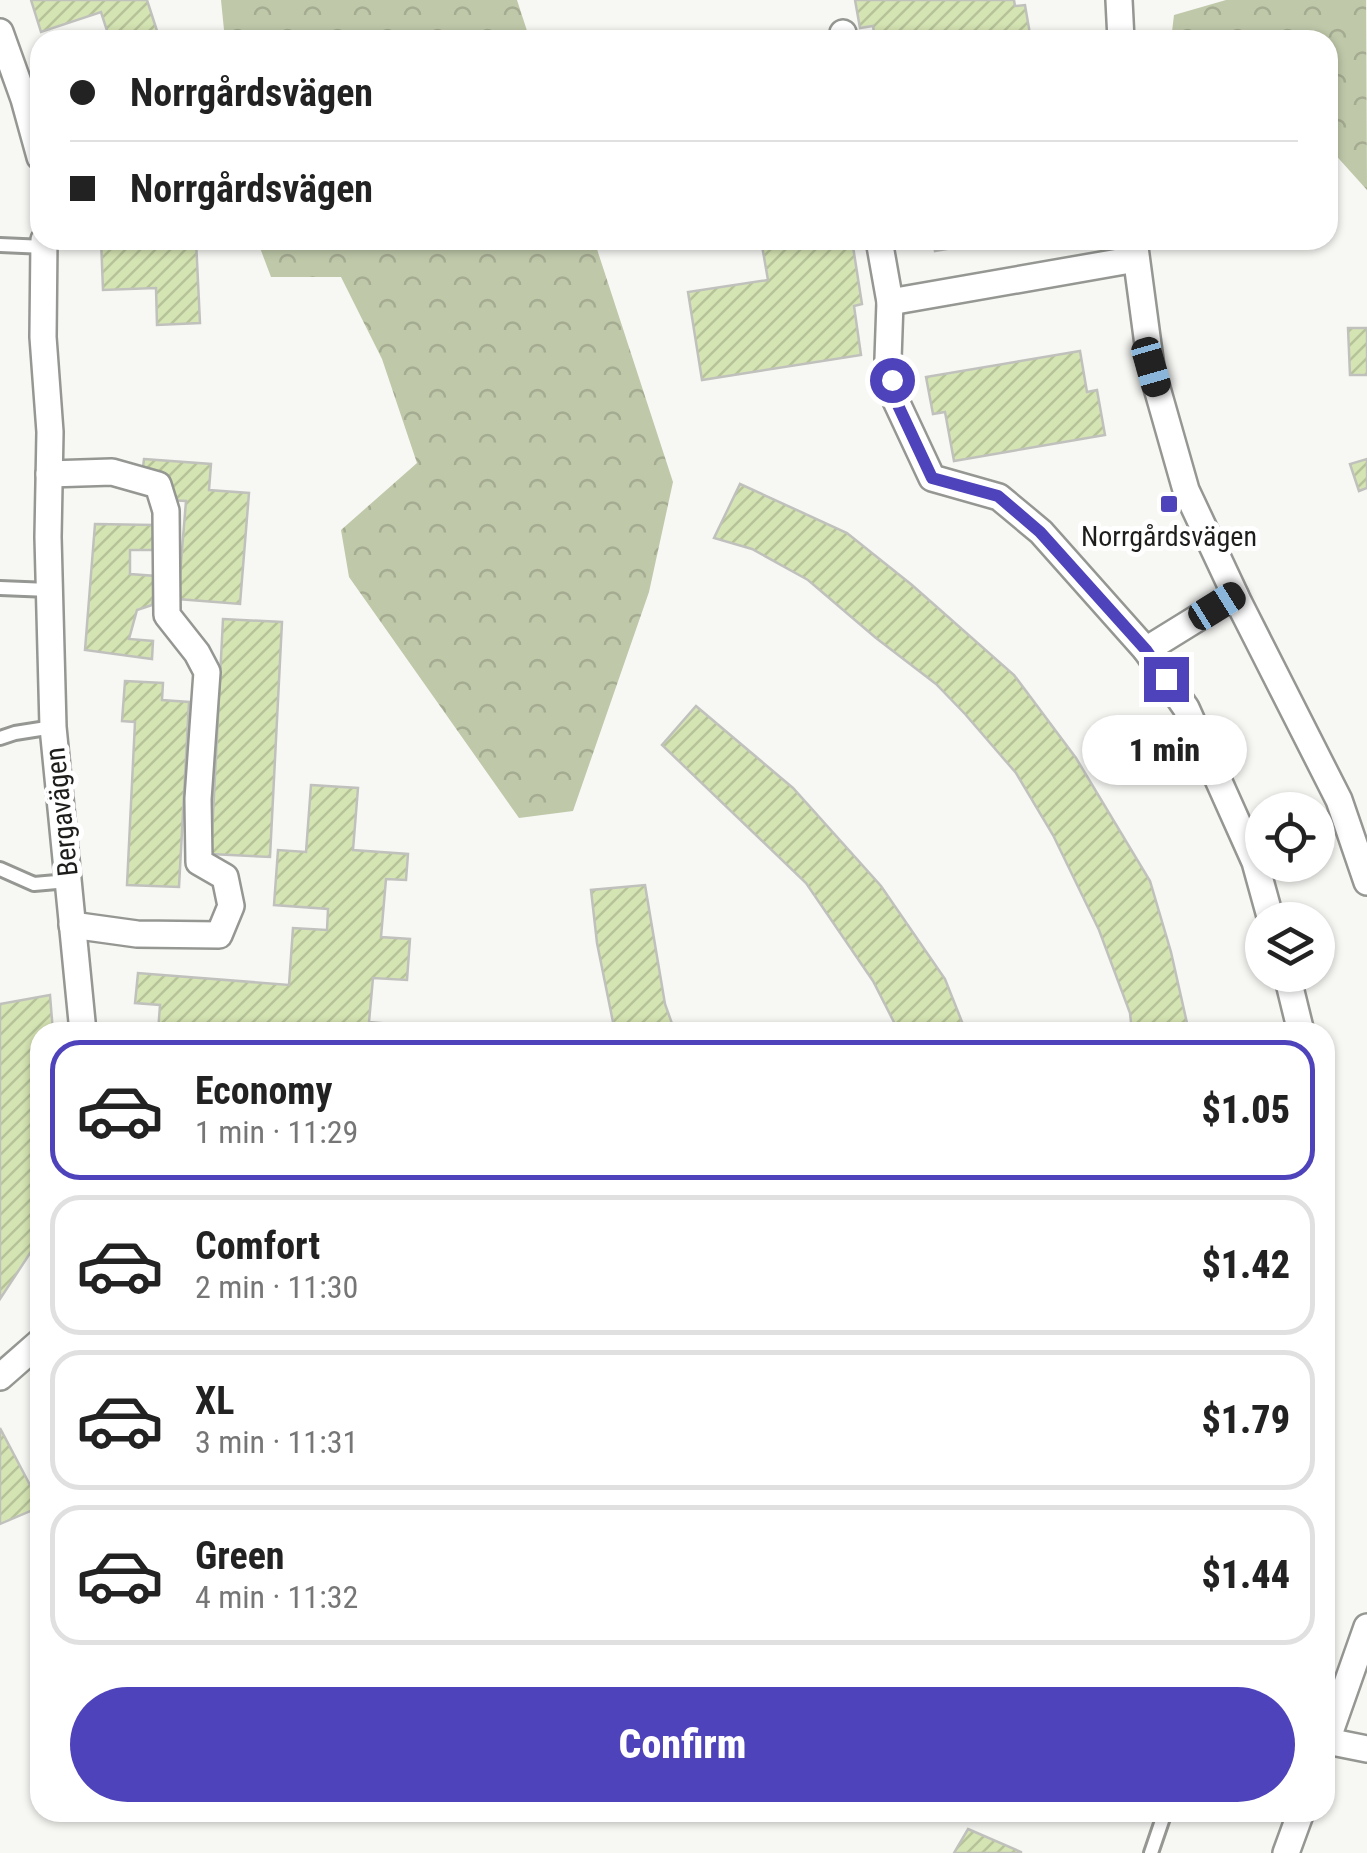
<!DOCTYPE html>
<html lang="en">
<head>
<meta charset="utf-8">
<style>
  body { margin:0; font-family:"Roboto Condensed",sans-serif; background:#f2f2f2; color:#222; height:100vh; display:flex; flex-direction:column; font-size:38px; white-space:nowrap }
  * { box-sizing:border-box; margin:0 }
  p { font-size:32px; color:#767676 }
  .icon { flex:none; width:55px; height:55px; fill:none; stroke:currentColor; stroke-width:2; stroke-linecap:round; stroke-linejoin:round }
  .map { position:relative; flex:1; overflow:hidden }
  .panel { position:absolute; left:30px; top:1022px; width:1305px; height:800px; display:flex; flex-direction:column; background:#fff; border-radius:30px; box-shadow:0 2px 8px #0004 }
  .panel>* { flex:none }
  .banner { position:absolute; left:30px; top:30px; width:1308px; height:220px; border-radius:30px; box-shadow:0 2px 8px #0004; display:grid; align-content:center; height:220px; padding:0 40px; background:#fff }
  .buttons { position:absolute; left:1245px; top:792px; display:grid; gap:20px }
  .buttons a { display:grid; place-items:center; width:90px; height:90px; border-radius:50%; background:#fff; box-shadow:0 2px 8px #0004; font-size:50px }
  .end { position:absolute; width:45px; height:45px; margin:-22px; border:12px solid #4e43ba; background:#fff; box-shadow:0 0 0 5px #fff }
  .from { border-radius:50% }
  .bubble { position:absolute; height:70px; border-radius:35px; background:#fff; box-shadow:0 2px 8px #0004; font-size:32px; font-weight:800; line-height:70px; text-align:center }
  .car { position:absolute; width:30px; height:60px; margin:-30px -15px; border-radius:12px; box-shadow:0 0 8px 2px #0007; background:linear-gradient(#222 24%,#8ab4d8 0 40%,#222 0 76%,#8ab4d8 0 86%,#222 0) }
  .banner b { display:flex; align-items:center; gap:35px; height:95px; font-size:38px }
  .banner b+b { border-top:2px solid #e0e0e0 }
  .banner i { width:25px; height:25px; background:#222 }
  ul { padding:18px 0 0; list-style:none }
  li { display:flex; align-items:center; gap:30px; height:140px; margin:0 20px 15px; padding:0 20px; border:5px solid #e0e0e0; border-radius:30px }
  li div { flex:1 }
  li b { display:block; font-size:38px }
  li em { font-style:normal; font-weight:800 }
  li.on { border-color:#4e43ba }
  li>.icon { width:90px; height:90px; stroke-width:1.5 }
  .action { display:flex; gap:20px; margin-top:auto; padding:20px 40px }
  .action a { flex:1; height:115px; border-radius:60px; background:#4e43ba; color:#fff; font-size:40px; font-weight:800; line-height:115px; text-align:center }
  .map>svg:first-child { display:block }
</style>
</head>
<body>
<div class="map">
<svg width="1367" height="1853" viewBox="0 0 1367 1853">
  <defs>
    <pattern id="forest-crowns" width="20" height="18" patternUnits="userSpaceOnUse" patternTransform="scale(2.5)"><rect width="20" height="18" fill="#bfc8a9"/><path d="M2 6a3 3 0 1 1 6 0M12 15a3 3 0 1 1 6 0" fill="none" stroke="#a4ab91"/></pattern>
    <pattern id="building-hatch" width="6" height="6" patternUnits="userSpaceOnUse" patternTransform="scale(2.5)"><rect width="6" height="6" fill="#d5e4b3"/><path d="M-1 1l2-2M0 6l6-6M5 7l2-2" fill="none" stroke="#b6c399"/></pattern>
  </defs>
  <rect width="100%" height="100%" fill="#f7f8f4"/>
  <g fill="url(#forest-crowns)">
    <path d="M 221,0 L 517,0 L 530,40 L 225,40 Z"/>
    <path d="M 1226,0 L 1366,0 L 1367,190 L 1331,150 L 1328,141 L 1328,40 L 1171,40 L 1174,15 Z"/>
    <path d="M 257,240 L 594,240 L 673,482 L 649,592 L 573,811 L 519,818 L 349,577 L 341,530 L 417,463 L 382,359 L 341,277 L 271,277 Z"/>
  </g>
  <g fill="url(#building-hatch)" stroke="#c0c1bd" stroke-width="2.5">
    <path d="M 31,0 L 147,0 L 160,40 L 110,40 L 101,12 L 41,32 Z"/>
    <path d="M 855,0 L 1014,0 L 1015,6 L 1025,5 L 1031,40 L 875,40 L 873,26 L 860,28 Z"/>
    <path d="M 101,240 L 196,240 L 200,323 L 157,325 L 156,288 L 103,290 Z"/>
    <path d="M 761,240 L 852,240 L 862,304 L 854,306 L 861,355 L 702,380 L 688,292 L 768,280 Z"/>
    <path d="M 933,240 L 998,240 L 935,251 Z"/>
    <path d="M 1348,328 L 1367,328 L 1367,375 L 1350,375 Z"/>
    <path d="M 1080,351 L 1087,392 L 1097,390 L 1105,435 L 954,461 L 945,412 L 933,414 L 926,377 Z"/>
    <path d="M 144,459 L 211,464 L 209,490 L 249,493 L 240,604 L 178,599 L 186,501 L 168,500 L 169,478 L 142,475 Z"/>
    <path d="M 1367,459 L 1367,488 L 1359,491 L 1350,464 Z"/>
    <path d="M 740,484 L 847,533 L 912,585 L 1014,675 L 1076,758 L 1150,881 L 1171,952 L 1189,1032 L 1132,1032 L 1130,1013 L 1099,930 L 1053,835 L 1016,773 L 965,714 L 936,684 L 876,638 L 808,580 L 752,549 L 714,538 Z"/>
    <path d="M 95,524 L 154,525 L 153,550 L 130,550 L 130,574 L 156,576 L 152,605 L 137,610 L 129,639 L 153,641 L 152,659 L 85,650 Z"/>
    <path d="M 223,619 L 282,622 L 270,857 L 211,854 Z"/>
    <path d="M 125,681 L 163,683 L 162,700 L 189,702 L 179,887 L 127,885 L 135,722 L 122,721 Z"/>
    <path d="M 696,706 L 793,788 L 881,886 L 945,979 L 966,1032 L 899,1032 L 873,981 L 806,883 L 662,745 Z"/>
    <path d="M 311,785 L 358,788 L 353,850 L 408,854 L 406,880 L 386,879 L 381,937 L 410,939 L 407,980 L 373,978 L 369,1022 L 402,1025 L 402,1032 L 158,1032 L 160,1005 L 135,1003 L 138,973 L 289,985 L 293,928 L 327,930 L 328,909 L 274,905 L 278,850 L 306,852 Z"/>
    <path d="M 645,885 L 665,1004 L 675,1032 L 615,1032 L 597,943 L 591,890 Z"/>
    <path d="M 50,995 L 53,1032 L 40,1032 L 40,1238 L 0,1299 L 0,1004 Z"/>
    <path d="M 0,1428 L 40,1504 L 40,1507 L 0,1524 Z"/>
    <path d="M 961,1812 L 1035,1812 L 1035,1817 Z"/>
    <path d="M 968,1829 L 1021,1852 L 1021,1853 L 954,1853 Z"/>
  </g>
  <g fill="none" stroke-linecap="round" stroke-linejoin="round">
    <defs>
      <g id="service">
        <path d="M 0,245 L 45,247"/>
        <path d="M 0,588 L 49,590"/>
        <path d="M 0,738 L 15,733 L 53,727"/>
        <path d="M 0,869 L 34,884 L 68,881"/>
        <path d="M 1151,1853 L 1165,1812"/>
      </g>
      <g id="minor">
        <path d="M 1119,0 L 1121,40"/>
        <path d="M 0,32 L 24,99 L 40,157"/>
        <path d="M 843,33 L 844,40"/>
        <path d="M 44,240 L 43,337 L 50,432 L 48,537 L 53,727 L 83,1032"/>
        <path d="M 879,240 L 890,302 L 888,359 L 896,401 L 932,478 L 999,497 L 1041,532 L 1146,650 L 1186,708 L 1255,862 L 1271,920"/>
        <path d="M 1134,240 L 1151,367 L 1186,490 L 1239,603 L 1339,800 L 1367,882"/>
        <path d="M 890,302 L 1136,259"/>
        <path d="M 49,474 L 112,472 L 158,485 L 166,511 L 167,615 L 197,653 L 207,672 L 198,799 L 199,862 L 225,877 L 231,906 L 219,935 L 137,934 L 72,925"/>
        <path d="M 1146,650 L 1235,595"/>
        <path d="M 1287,975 L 1301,1032"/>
        <path d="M 0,1377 L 40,1342"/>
        <path d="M 1327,1741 L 1367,1749"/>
        <path d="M 1325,1746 L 1367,1627"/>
        <path d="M 1286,1853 L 1301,1812"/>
      </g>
    </defs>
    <use href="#service" stroke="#959793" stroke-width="18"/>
    <use href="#minor" stroke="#959793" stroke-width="30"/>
    <use href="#service" stroke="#fff" stroke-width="12"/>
    <use href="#minor" stroke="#fff" stroke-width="25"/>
  </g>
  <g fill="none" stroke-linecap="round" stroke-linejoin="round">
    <path stroke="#4e43ba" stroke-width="12" d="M 892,380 L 896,401 L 932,478 L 998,496 L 1040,532 L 1146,650 L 1166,679"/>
  </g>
  <rect fill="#4e43ba" stroke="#fff" stroke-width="4" x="1159" y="494" width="20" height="20" rx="5"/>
  <g text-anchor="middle" stroke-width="10" stroke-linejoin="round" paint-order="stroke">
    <g font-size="28" fill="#1d1e1c" stroke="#fff">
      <text x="1169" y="546">Norrgårdsvägen</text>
    </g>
    <g font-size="28" fill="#1d1e1c" stroke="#fff">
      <text transform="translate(61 812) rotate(-96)" y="10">Bergavägen</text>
    </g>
  </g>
</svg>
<div class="buttons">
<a><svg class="icon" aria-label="locate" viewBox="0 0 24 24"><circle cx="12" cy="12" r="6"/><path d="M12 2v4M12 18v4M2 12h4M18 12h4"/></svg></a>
<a><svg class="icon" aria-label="layers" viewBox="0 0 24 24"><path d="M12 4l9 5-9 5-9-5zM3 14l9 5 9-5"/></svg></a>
</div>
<i class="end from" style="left:892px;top:380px"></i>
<i class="end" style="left:1166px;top:679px"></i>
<div class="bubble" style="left:1082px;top:715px;width:165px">1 min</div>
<i class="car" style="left:1151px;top:367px;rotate:164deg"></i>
<i class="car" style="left:1217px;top:606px;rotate:58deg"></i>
<div class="banner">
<b><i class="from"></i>Norrgårdsvägen</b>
<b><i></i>Norrgårdsvägen</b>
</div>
<section class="panel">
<ul>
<li class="on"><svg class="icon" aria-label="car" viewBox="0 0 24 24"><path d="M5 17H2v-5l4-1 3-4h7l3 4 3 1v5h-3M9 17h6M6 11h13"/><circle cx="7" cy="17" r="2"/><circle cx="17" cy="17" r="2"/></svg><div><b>Economy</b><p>1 min · 11:29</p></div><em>$1.05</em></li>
<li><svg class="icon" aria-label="car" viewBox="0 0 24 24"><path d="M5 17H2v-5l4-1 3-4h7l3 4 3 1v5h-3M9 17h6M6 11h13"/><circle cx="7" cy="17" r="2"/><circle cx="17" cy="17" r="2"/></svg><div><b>Comfort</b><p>2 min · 11:30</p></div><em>$1.42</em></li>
<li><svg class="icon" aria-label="car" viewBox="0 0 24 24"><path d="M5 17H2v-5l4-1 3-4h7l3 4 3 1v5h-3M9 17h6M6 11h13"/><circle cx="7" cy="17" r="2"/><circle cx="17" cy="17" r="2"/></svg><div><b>XL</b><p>3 min · 11:31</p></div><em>$1.79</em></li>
<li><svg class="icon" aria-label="car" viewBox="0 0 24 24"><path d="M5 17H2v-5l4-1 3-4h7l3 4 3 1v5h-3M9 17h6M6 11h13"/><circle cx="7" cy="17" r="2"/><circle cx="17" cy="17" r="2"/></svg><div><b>Green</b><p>4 min · 11:32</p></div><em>$1.44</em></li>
</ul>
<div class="action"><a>Confirm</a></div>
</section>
</div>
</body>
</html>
